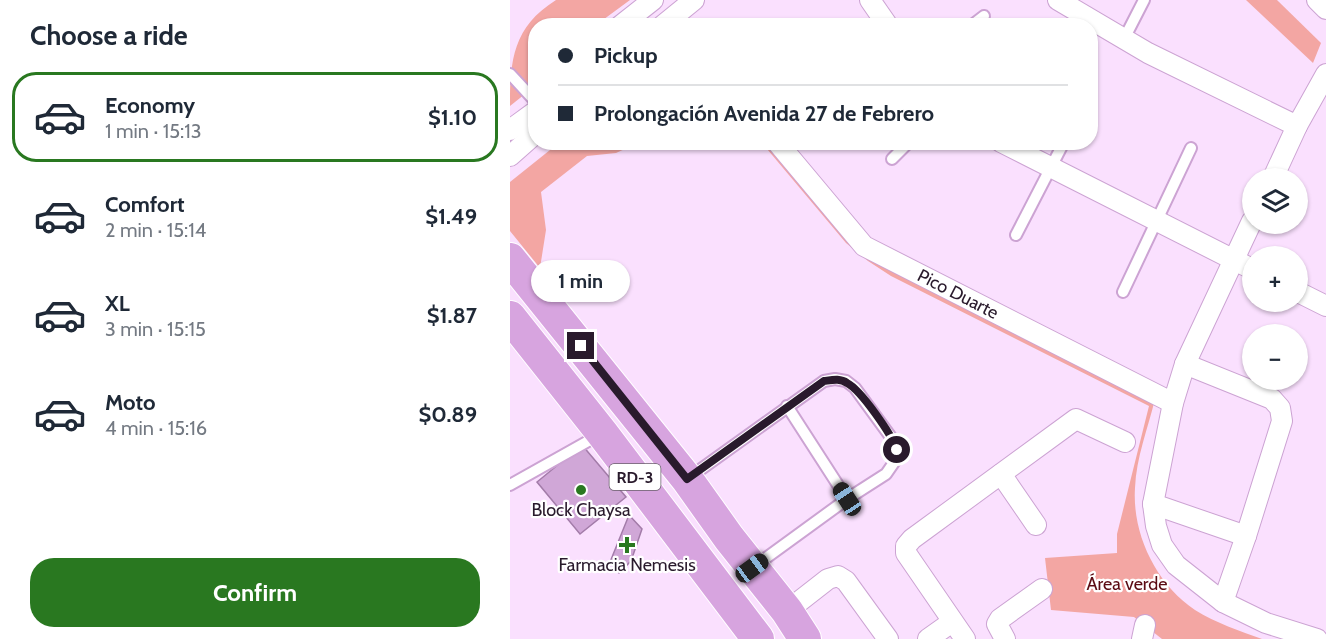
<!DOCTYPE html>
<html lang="en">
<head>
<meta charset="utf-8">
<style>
  body { margin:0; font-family:Cabin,sans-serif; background:#f6f6f7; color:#1f2937; height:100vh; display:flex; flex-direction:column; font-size:22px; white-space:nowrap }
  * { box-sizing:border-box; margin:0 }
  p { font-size:20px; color:#747a83 }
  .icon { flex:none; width:33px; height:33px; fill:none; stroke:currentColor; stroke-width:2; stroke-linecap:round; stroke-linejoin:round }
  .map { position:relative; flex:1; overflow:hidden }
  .details { display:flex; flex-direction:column; background:#fff; width:510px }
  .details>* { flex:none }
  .guide { position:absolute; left:18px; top:18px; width:570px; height:132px; border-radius:24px; box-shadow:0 2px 4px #0004; display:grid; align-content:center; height:132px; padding:0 30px; background:#fff }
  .controls { position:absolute; left:732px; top:168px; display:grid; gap:12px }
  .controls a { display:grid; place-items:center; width:66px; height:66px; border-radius:50%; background:#fff; box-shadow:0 2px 4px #0004; font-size:30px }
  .end { position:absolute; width:27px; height:27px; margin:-14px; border:8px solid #291a2c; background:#fff; box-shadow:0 0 0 3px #fff }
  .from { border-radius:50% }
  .bubble { position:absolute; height:42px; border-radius:21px; background:#fff; box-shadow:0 2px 4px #0004; font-size:20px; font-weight:700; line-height:42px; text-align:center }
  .car { position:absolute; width:18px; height:36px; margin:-18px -9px; border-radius:8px; box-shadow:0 0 4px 2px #0007; background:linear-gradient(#222 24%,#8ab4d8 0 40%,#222 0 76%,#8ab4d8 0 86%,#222 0) }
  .guide b { display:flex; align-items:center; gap:21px; height:57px; font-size:22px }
  .guide b+b { border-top:2px solid #e0e1e3 }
  .guide i { width:15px; height:15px; background:#1f2937 }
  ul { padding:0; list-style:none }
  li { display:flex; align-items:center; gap:18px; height:90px; margin:0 12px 9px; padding:0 18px; border:3px solid transparent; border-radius:24px }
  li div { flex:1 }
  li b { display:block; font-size:22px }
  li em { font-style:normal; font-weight:700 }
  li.active { border-color:#297820 }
  li>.icon { width:54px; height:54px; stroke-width:1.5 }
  h2 { padding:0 30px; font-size:27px; line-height:72px }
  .action { display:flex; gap:12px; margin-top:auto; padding:12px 30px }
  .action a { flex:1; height:69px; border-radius:24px; background:#297820; color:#fff; font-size:24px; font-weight:700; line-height:69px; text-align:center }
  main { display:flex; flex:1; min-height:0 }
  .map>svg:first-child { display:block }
</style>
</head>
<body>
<main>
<section class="details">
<h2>Choose a ride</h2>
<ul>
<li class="active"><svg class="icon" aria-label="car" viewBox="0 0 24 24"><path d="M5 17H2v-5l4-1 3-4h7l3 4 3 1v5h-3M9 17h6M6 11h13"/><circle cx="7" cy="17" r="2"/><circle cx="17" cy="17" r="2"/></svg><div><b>Economy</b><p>1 min · 15:13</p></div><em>$1.10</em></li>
<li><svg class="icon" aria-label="car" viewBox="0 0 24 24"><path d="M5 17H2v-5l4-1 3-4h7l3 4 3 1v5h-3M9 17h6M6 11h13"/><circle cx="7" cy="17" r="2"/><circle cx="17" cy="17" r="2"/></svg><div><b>Comfort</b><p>2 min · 15:14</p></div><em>$1.49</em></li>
<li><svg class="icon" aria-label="car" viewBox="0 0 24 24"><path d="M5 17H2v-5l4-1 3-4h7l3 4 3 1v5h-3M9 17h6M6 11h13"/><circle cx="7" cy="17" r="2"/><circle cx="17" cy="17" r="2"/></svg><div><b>XL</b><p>3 min · 15:15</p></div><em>$1.87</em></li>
<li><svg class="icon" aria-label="car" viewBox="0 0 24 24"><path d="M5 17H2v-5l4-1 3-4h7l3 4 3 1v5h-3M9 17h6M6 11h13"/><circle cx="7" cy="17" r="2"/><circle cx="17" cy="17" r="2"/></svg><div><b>Moto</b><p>4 min · 15:16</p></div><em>$0.89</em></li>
</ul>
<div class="action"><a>Confirm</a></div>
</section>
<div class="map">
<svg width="816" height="639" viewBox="0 0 816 639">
  <rect width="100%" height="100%" fill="#fae0fe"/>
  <g fill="#f3a6a3">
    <path d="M 46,0 L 120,0 L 86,25 L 26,26 L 25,86 L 0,106 C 0,60 3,27 46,0 Z"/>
    <path d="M 736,0 L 767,0 L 811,43 L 803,63 Z"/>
    <path d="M 50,142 L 128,143 L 106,153 L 77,156 L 31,192 L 36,230 L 30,268 L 0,231 L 0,182 Z"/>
    <path d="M 252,143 L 263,143 L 332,227 L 645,399 C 638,428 626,458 625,488 C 622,534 646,584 685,610 C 706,623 730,631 752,639 L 652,639 L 624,617 L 541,610 L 535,558 L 607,553 L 607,534 L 639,406 L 381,276 L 358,261 L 336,243 Z"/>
  </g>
  <g fill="#d0a7d7" stroke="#a37ca9" stroke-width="1.5">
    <path d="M 72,445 L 116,497 L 70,534 L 27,482 Z"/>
    <path d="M 119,515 L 132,529 L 121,561 L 109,573 L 100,562 Z"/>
  </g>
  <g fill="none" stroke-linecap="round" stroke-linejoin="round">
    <defs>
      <g id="service">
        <path d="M 461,26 L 474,16"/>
        <path d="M 614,39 L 634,0"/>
        <path d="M 0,74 L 26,102"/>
        <path d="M 382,159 L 399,142"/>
        <path d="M 506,235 L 554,142"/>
        <path d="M 613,292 L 681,148"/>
        <path d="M 277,406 L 337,499"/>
        <path d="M 180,477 L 314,381 L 325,379 L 336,381 L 345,388 L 383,440 L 387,450 L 385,461 L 376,474 L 337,499 L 245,566"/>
        <path d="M 0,485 L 89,435"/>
      </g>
      <g id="minor">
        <path d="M 360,0 L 378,26"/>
        <path d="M 548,0 L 638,53 L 787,126"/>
        <path d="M 807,0 L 816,9"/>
        <path d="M 110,26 L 143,0"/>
        <path d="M 152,26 L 184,0"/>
        <path d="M 0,130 L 26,111"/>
        <path d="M 267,142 L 354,246 L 663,403"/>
        <path d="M 491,142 L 742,269"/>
        <path d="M 0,156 L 26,133"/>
        <path d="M 763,178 L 787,126 L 816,74"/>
        <path d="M 742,221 L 675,364 L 663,403 L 643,504 L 646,526 L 652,545 L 666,565 L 713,602 L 756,623 L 807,639"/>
        <path d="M 788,292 L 816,306"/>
        <path d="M 675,364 L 762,399 L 770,408 L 772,421 L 736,536 L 713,602"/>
        <path d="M 491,474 L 526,525"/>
        <path d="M 643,504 L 736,536"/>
        <path d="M 277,611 L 318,579 L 328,576 L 336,581 L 378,639"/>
        <path d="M 418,639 L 442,622"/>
        <path d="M 455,639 L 396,553 L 396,546 L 402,539 L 566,419 L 615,442"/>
        <path d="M 495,639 L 487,624 L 490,619 L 532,589"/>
        <path d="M 632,639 L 635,625"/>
      </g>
      <g id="primary">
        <path d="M 0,259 L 177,479 L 219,538 L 277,611 L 295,639"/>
        <path d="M 0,317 L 92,433 L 248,639"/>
      </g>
    </defs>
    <use href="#service" stroke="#cca3d3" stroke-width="14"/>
    <use href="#minor" stroke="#cca3d3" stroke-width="22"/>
    <use href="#primary" stroke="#fff" stroke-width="34"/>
    <use href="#service" stroke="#fff" stroke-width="10"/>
    <use href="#minor" stroke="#fff" stroke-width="20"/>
    <use href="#primary" stroke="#d7a4df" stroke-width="32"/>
  </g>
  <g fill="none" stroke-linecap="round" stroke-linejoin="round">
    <path stroke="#291a2c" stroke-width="8" d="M 71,346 L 177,479 L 314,381 C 322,380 330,378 337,383 C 351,390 382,435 387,450"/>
  </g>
  <g fill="#297820" stroke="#fff" stroke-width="2">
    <circle cx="71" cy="490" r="6"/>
    <path d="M114 536h6v6h6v6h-6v6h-6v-6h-6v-6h6z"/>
  </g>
  <g text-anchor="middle" stroke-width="4.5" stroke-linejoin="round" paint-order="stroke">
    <rect fill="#fff" stroke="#695f6b" stroke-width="1.5" x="99.5" y="464" width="51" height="26" rx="4.5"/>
    <g font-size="16" font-weight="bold" fill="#291a2c">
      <text x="125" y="483">RD-3</text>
    </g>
    <g font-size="18" fill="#291a2c" stroke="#fff">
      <text transform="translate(448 294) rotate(27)" y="6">Pico Duarte</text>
    </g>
    <g font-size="18" fill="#291a2c" stroke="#fff">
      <text x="71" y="516">Block Chaysa</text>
      <text x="117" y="571">Farmacia Nemesis</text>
    </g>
    <g font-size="18" fill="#5b0c14" stroke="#fff">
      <text x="617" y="590">Área verde</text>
    </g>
  </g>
</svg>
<div class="controls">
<a><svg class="icon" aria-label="layers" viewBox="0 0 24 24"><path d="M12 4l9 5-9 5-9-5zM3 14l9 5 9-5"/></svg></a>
<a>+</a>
<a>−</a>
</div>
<i class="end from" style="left:387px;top:450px"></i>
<i class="end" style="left:71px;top:346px"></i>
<div class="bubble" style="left:21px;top:260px;width:99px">1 min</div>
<i class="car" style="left:337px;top:499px;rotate:327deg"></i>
<i class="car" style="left:242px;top:568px;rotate:54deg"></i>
<div class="guide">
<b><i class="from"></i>Pickup</b>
<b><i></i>Prolongación Avenida 27 de Febrero</b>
</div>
</div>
</main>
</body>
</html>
